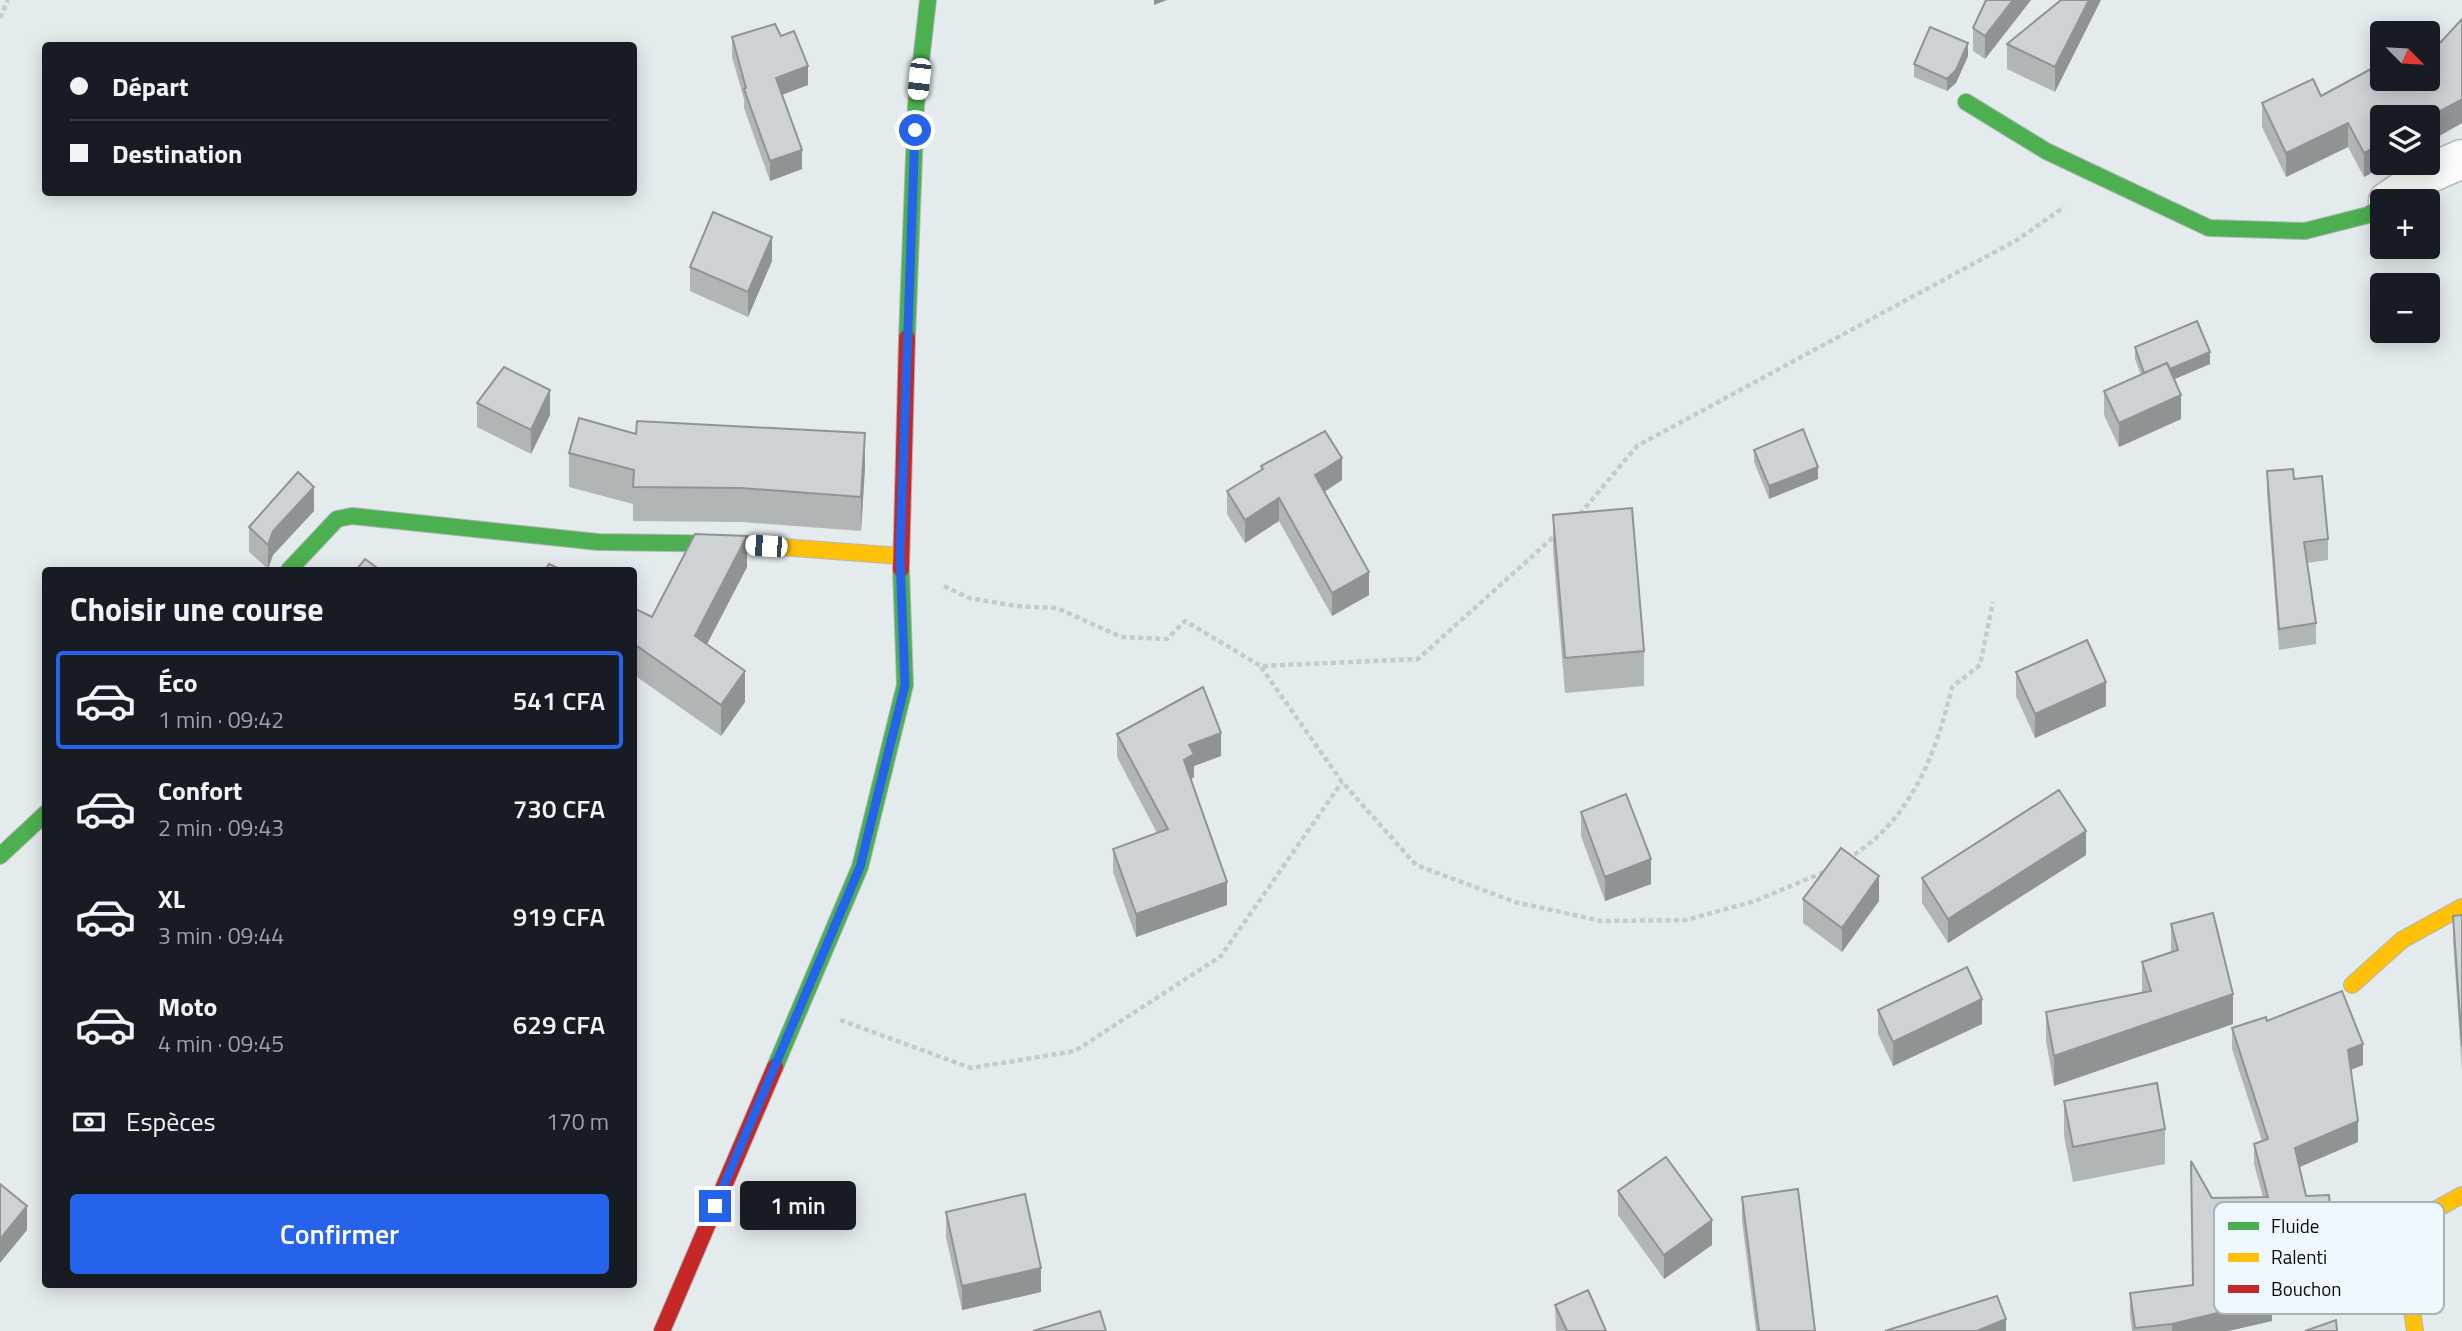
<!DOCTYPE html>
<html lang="fr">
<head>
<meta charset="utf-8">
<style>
  body { margin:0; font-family:"Titillium Web",sans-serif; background:#20242c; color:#f1f3f6; height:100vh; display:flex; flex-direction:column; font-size:26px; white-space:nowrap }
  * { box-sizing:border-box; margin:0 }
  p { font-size:23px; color:#9ea1a6 }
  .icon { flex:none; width:38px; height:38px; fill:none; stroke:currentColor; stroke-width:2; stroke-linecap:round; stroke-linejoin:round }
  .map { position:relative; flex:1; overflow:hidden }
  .sheet { position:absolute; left:42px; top:567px; width:595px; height:721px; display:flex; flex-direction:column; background:#171b24; border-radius:7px; box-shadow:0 4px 18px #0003 }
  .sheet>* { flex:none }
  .hud { position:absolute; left:42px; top:42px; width:595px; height:154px; border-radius:7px; box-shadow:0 4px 18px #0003; display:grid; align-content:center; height:154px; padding:0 28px; background:#171b24 }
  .needle { width:46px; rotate:114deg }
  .tools { position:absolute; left:2370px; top:21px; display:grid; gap:14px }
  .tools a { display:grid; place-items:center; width:70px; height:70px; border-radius:7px; background:#171b24; box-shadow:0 4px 18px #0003; font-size:35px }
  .end { position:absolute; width:32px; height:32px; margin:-16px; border:9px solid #2563eb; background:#fff; box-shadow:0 0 0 4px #fff }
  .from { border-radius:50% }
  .bubble { position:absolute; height:49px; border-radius:7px; background:#171b24; box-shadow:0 4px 18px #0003; font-size:23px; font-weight:600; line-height:49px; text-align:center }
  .car { position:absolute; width:21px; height:42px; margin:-21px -10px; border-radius:9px; box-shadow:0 0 5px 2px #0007; background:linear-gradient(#fff 24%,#345 0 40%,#fff 0 76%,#345 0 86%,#fff 0) }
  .hud b { display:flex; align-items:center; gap:24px; height:66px; font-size:26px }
  .hud b+b { border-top:2px solid #363941 }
  .hud i { width:18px; height:18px; background:#f1f3f6 }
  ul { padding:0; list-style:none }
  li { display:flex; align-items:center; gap:21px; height:98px; margin:0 14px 10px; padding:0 14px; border:4px solid transparent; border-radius:7px }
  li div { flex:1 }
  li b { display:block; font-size:26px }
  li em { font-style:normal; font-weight:600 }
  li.on { border-color:#2563eb }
  li>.icon { width:63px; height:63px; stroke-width:1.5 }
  h2 { padding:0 28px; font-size:32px; line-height:84px }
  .pay { display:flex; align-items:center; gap:18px; height:77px; padding:0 28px; font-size:26px }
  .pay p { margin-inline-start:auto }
  .button { display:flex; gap:14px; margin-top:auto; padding:14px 28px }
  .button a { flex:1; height:80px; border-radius:7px; background:#2563eb; color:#fff; font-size:28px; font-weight:600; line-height:80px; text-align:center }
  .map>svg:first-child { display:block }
</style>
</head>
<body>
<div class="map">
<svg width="2462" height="1331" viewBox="0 0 2462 1331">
  <rect width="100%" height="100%" fill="#e4ebed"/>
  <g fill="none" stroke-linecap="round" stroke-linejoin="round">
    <defs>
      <path id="street" d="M 2388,201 L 2428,174 L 2462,159"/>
      <g id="fast">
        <path d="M 1966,102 L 2046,151 L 2209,228 L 2305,231 L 2368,215 L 2382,206"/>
        <path d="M 907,338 L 916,105 L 928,0"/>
        <path d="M 289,570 L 337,519 L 352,516 L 598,542 L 743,544"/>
        <path d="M 0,856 L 46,813"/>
        <path d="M 775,1067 L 860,867 L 905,685 L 901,569"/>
      </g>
      <g id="slow">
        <path d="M 743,544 L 900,556"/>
        <path d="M 2352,985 L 2402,940 L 2462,907"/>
        <path d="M 2415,1331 L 2407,1273 L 2416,1242 L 2431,1212 L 2462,1195"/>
      </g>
      <g id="jam">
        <path d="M 901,569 L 907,338"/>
        <path d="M 662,1331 L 775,1067"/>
      </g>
    </defs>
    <use href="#street" stroke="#b1b6b8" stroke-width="41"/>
    <use href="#fast" stroke="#b1b6b8" stroke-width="18"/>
    <use href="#slow" stroke="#b1b6b8" stroke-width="18"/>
    <use href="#jam" stroke="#b1b6b8" stroke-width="18"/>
    <g stroke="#c7c9ca" stroke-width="4.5" stroke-dasharray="5 3.5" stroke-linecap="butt">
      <path d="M 0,18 L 8,0"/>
      <path d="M 1580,514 L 1637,446 L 2017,240 L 2064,207"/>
      <path d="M 944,586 L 969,598 L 1016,606 L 1057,608 L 1121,637 L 1167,639 L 1185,621 L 1261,666 L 1418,659 L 1557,534"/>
      <path d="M 1261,667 L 1342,782 L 1416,865 L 1515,902 L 1601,921 L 1686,920 L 1755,901 L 1824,872"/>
      <path d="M 1847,859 C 1910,822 1936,755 1952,687 L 1980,665 L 1993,602"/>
      <path d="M 840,1020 L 971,1068 L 1075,1051 L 1221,956 L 1342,782"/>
    </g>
    <use href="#street" stroke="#fbfcfc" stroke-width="38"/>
    <use href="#fast" stroke="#4caf50" stroke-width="16"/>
    <use href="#slow" stroke="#ffc107" stroke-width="16"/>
    <use href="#jam" stroke="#c62828" stroke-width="16"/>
  </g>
  <g fill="#b0b5b6">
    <path d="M 1986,0 L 2031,0 L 1985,59 L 1973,51 L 1973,28 Z"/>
    <path d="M 2061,0 L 2055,92 L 2007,69 L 2007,44 Z"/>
    <path d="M 781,36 L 808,85 L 782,95 L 802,169 L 770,181 L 744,108 L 744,99 L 732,57 L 732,37 Z"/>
    <path d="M 1968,56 L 1956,83 L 1947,91 L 1914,77 L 1914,64 Z"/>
    <path d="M 2382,79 L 2461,124 L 2382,163 L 2390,163 L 2364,177 L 2348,147 L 2286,177 L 2262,127 L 2262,103 L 2321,96 Z"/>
    <path d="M 772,261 L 748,317 L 690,291 L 690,267 Z"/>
    <path d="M 2135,347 L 2210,364 L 2175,379 L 2181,419 L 2119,447 L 2104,415 L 2104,391 L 2141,375 L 2135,359 Z"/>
    <path d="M 477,403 L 550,415 L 531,454 L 477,427 Z"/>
    <path d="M 636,434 L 865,467 L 861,531 L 741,522 L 633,521 L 633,504 L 569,487 L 569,453 Z"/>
    <path d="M 1754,450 L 1818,479 L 1769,499 L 1754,462 Z"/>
    <path d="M 1261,466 L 1342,480 L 1324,492 L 1369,595 L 1332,616 L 1279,521 L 1245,543 L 1227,514 L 1227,491 L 1261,470 Z"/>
    <path d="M 2267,471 L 2294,479 L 2328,539 L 2328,560 L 2307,563 L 2316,623 L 2316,644 L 2279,650 L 2267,493 Z"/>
    <path d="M 314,511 L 273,555 L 268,569 L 249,552 L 249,527 Z"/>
    <path d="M 1553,515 L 1644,651 L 1644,686 L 1565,693 L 1553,550 Z"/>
    <path d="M 747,567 L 707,644 L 745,702 L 721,736 L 637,677 L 634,608 L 652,617 Z"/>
    <path d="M 2016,672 L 2106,706 L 2035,738 L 2016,696 Z"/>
    <path d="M 1117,734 L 1221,756 L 1194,766 L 1194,777 L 1191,779 L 1227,905 L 1136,937 L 1113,872 L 1113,849 L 1157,833 L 1117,757 Z"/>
    <path d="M 1581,812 L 1651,884 L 1605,901 L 1581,836 Z"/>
    <path d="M 2086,855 L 1948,943 L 1922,903 L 1922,878 Z"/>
    <path d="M 1803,899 L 1879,901 L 1842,952 L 1803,923 Z"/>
    <path d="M 2462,915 L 2462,1071 L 2453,940 L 2453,916 Z"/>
    <path d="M 2171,924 L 2233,1024 L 2054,1086 L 2046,1041 L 2046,1012 L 2142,993 L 2142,962 L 2171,952 Z"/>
    <path d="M 1878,1010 L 1982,1024 L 1893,1066 L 1878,1034 Z"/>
    <path d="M 2267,1021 L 2363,1065 L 2350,1070 L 2358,1142 L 2299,1167 L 2306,1196 L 2330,1226 L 2243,1254 L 2272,1321 L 2228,1331 L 2132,1331 L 2130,1314 L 2130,1293 L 2193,1285 L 2212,1198 L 2263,1197 L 2254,1164 L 2254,1144 L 2262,1141 L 2232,1049 L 2232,1028 Z"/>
    <path d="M 2064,1101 L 2165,1129 L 2165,1164 L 2073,1182 L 2064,1136 Z"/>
    <path d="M 1618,1191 L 1712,1245 L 1664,1279 L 1618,1215 Z"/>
    <path d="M 1742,1197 L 1815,1331 L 1756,1331 L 1742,1221 Z"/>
    <path d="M 946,1212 L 1041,1292 L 962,1310 L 946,1237 Z"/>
    <path d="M 1555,1305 L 1606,1331 L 1556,1331 Z"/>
  </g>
  <g fill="#909394">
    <path d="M 1154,0 L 1167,0 L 1154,5 Z"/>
    <path d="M 2013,0 L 2031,0 L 1985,59 L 1985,36 Z"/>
    <path d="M 2089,0 L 2101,0 L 2055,92 L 2055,67 Z"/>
    <path d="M 1968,43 L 1968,56 L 1956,83 L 1947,91 L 1947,79 Z"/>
    <path d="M 808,66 L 808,85 L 776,97 L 776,78 Z"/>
    <path d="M 2462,99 L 2462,123 L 2427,143 L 2427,118 Z"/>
    <path d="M 2348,123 L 2348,147 L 2286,177 L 2286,153 Z"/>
    <path d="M 2382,143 L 2382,163 L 2390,163 L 2364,177 L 2364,153 Z"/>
    <path d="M 802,150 L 802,169 L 770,181 L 770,161 Z"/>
    <path d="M 772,237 L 772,261 L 748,317 L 748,292 Z"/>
    <path d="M 2210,352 L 2210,364 L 2146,391 L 2146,378 Z"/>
    <path d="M 550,390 L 550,415 L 531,454 L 531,430 Z"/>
    <path d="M 2181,395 L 2181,419 L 2119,447 L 2119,423 Z"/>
    <path d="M 865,433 L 865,467 L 861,531 L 861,497 Z"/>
    <path d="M 1342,458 L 1342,480 L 1315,498 L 1315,475 Z"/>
    <path d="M 1818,467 L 1818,479 L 1769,499 L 1769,486 Z"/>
    <path d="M 314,487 L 314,511 L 273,555 L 268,569 L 268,545 L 273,531 Z"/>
    <path d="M 1279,498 L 1279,521 L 1245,543 L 1245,520 Z"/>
    <path d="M 747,536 L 747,567 L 695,667 L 695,636 Z"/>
    <path d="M 1369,572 L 1369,595 L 1332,616 L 1332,593 Z"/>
    <path d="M 637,646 L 637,677 L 634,683 L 634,652 Z"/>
    <path d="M 745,671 L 745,702 L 721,736 L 721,705 Z"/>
    <path d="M 2106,682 L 2106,706 L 2035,738 L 2035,714 Z"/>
    <path d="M 1221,733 L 1221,756 L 1194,766 L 1194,777 L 1184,783 L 1184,760 L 1189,745 Z"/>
    <path d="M 2086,831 L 2086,855 L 1948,943 L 1948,919 Z"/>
    <path d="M 1651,859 L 1651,884 L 1605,901 L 1605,877 Z"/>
    <path d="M 1879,876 L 1879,901 L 1842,952 L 1842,928 Z"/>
    <path d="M 1227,882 L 1227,905 L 1136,937 L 1136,914 Z"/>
    <path d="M 2233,994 L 2233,1024 L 2054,1086 L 2054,1056 Z"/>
    <path d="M 1982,999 L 1982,1024 L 1893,1066 L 1893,1042 Z"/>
    <path d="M 2363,1044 L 2363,1065 L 2348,1071 L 2348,1050 Z"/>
    <path d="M 2358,1121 L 2358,1142 L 2295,1169 L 2295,1148 Z"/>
    <path d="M 2330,1205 L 2330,1226 L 2233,1257 L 2233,1236 Z"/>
    <path d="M 27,1206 L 27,1230 L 0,1263 L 0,1239 Z"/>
    <path d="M 1712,1220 L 1712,1245 L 1664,1279 L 1664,1255 Z"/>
    <path d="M 1041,1268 L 1041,1292 L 962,1310 L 962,1286 Z"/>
    <path d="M 2272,1300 L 2272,1321 L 2228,1331 L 2172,1331 L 2172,1324 Z"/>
    <path d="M 2006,1319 L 2006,1331 L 1977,1331 Z"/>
  </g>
  <g fill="#cdd2d4" stroke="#909394" stroke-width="2">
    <path d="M 1986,0 L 2013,0 L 1985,36 L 1973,28 Z"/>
    <path d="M 2061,0 L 2089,0 L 2055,67 L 2007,44 Z"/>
    <path d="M 2462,19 L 2462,99 L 2461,100 L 2427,118 L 2427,117 L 2382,117 L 2382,143 L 2364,153 L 2348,123 L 2286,153 L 2262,103 L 2313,79 L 2321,96 L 2382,63 L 2382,79 L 2427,79 L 2427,49 L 2441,42 Z"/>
    <path d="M 775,24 L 781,36 L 794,31 L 808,66 L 776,78 L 802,150 L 770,161 L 744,89 L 746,88 L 732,37 Z"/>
    <path d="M 1930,27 L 1968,43 L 1956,70 L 1947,79 L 1914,64 Z"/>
    <path d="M 713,212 L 772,237 L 748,292 L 690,267 Z"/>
    <path d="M 2197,321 L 2210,352 L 2170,369 L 2167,363 L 2144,373 L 2135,347 Z"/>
    <path d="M 2167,363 L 2181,395 L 2119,423 L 2104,391 Z"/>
    <path d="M 504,367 L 550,390 L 531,430 L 477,403 Z"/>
    <path d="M 579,418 L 636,434 L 637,421 L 865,433 L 861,497 L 741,488 L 633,487 L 634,470 L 569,453 Z"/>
    <path d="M 1803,429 L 1818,467 L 1769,486 L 1754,450 Z"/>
    <path d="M 1325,431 L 1342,458 L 1315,475 L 1369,572 L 1332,593 L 1279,498 L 1245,520 L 1227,491 L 1263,469 L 1261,466 Z"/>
    <path d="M 2293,469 L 2294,479 L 2322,476 L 2328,539 L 2304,542 L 2316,623 L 2279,629 L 2267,471 Z"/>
    <path d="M 298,472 L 314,487 L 273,531 L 268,545 L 249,527 Z"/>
    <path d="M 1632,508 L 1644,651 L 1565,658 L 1553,515 Z"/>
    <path d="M 695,534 L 747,536 L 695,636 L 745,671 L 721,705 L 637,646 L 634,652 L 634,608 L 652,617 Z"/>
    <path d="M 365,559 L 380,570 L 356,570 Z"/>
    <path d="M 549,564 L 562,570 L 545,570 Z"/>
    <path d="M 2087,640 L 2106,682 L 2035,714 L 2016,672 Z"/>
    <path d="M 1203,687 L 1221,733 L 1189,745 L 1194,754 L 1184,760 L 1227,882 L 1136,914 L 1113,849 L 1168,829 L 1117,734 Z"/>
    <path d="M 2059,790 L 2086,831 L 1948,919 L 1922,878 Z"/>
    <path d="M 1626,794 L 1651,859 L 1605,877 L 1581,812 Z"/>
    <path d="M 1841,848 L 1879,876 L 1842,928 L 1803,899 Z"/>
    <path d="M 2213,913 L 2233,994 L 2054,1056 L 2046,1012 L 2151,991 L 2142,962 L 2178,950 L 2171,924 Z"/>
    <path d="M 2462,915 L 2462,1046 L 2453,916 Z"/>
    <path d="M 1967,967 L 1982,999 L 1893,1042 L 1878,1010 Z"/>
    <path d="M 2342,991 L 2363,1044 L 2348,1050 L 2358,1121 L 2295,1148 L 2306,1196 L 2329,1195 L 2330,1205 L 2233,1236 L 2256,1277 L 2267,1276 L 2272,1300 L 2172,1324 L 2135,1328 L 2130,1293 L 2193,1285 L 2191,1161 L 2212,1198 L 2268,1197 L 2254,1144 L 2268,1139 L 2232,1028 L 2266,1017 L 2267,1021 Z"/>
    <path d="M 2157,1083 L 2165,1129 L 2073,1147 L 2064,1101 Z"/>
    <path d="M 1666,1157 L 1712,1220 L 1664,1255 L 1618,1191 Z"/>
    <path d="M 0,1184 L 27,1206 L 0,1239 Z"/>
    <path d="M 1798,1189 L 1815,1331 L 1759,1331 L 1742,1197 Z"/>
    <path d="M 1025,1194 L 1041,1268 L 962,1286 L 946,1212 Z"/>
    <path d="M 1588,1290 L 1606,1331 L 1567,1331 L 1555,1305 Z"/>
    <path d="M 1997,1296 L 2006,1319 L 1977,1331 L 1885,1331 Z"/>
    <path d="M 1100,1311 L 1106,1331 L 1033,1331 Z"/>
    <path d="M 2336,1320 L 2337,1331 L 2305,1331 Z"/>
  </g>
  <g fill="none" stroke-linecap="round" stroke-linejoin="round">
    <path stroke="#2563eb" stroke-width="9" d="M 715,1206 L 860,867 L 905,685 L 900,556 L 915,130"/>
  </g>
  <rect x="2214" y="1202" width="230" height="112" rx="10" fill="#eef9ff" stroke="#a9b2b7" stroke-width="2"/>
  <rect x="2228" y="1222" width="31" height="8" fill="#4caf50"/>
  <rect x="2228" y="1253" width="31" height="9" fill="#ffc107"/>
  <rect x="2228" y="1285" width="31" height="8" fill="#c62828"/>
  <g font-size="19" fill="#090d0e">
    <text x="2271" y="1233">Fluide</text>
    <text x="2271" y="1264">Ralenti</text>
    <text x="2271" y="1296">Bouchon</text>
  </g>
</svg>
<div class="tools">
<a><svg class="needle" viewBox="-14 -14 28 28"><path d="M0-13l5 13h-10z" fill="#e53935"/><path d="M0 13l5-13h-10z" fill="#9ea1a6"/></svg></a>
<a><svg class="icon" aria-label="layers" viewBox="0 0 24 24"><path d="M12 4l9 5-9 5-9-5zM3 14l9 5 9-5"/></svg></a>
<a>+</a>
<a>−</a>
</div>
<i class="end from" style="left:915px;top:130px"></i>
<i class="end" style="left:715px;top:1206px"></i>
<div class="bubble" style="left:740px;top:1181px;width:116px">1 min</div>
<i class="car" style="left:919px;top:79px;rotate:186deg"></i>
<i class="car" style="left:766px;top:546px;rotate:274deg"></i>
<div class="hud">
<b><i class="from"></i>Départ</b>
<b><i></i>Destination</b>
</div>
<section class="sheet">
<h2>Choisir une course</h2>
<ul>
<li class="on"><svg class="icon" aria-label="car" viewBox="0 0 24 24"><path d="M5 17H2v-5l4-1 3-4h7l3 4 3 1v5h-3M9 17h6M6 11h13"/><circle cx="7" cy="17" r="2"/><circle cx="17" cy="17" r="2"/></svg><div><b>Éco</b><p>1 min · 09:42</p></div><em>541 CFA</em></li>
<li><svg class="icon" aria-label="car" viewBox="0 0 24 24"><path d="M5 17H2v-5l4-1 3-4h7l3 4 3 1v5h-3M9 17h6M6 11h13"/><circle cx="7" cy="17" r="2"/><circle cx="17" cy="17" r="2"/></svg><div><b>Confort</b><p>2 min · 09:43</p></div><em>730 CFA</em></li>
<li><svg class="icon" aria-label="car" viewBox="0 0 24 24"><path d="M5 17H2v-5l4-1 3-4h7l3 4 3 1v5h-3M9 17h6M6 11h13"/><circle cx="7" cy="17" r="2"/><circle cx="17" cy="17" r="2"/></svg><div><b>XL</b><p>3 min · 09:44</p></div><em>919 CFA</em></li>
<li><svg class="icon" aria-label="car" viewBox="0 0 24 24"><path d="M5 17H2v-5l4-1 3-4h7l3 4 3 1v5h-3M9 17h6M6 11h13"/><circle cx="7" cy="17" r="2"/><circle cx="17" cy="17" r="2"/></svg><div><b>Moto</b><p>4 min · 09:45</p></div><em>629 CFA</em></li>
</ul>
<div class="pay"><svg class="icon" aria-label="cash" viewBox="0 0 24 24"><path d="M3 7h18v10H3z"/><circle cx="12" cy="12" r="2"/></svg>Espèces<p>170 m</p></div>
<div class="button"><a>Confirmer</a></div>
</section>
</div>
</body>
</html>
